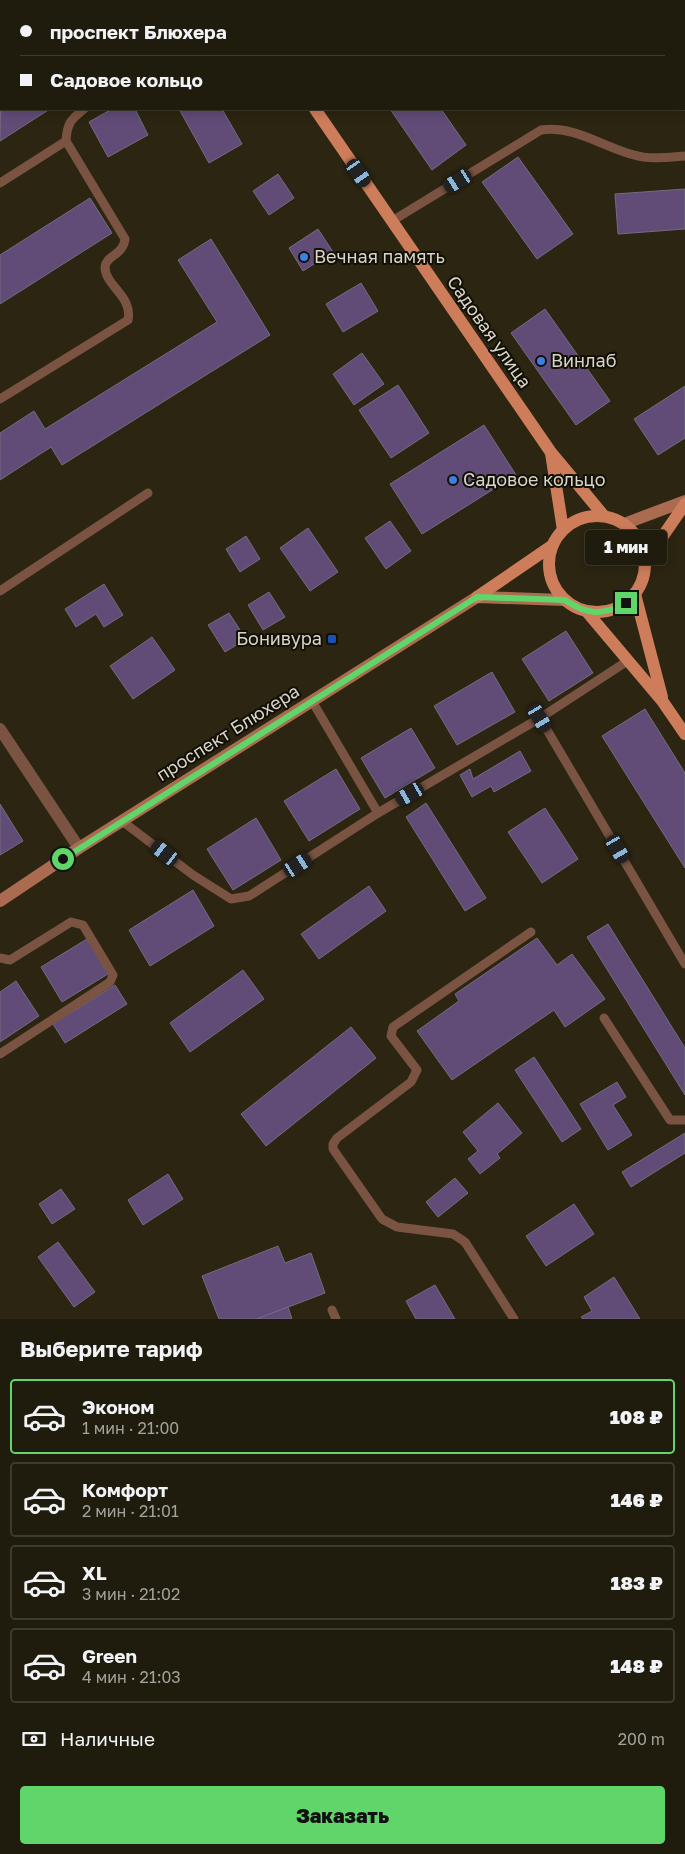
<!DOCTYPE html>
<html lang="ru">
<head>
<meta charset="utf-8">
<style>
  body { margin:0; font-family:"Golos Text",sans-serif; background:#282516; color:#f1f3f6; height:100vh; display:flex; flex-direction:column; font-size:19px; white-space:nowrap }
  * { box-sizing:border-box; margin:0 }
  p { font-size:16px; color:#a2a19d }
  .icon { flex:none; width:28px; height:28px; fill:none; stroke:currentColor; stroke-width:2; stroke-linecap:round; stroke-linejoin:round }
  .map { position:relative; height:1319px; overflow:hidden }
  .panel { display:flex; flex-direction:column; background:#201c0d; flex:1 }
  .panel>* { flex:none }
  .hud { position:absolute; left:0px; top:0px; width:685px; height:110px; box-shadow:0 2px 12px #0003,0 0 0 1px #3d3a2e; display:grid; align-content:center; height:110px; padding:0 20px; background:#201c0d }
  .end { position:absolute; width:22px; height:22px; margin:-11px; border:6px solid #60d56a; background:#111; box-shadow:0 0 0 2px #111 }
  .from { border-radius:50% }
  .bubble { position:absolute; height:35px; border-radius:5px; background:#201c0d; box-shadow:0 2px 12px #0003,0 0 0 1px #3d3a2e; font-size:16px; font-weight:800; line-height:35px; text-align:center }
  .car { position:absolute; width:15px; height:30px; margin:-15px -8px; border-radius:6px; box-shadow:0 0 4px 1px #0007; background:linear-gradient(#222 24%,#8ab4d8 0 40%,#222 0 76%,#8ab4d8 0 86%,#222 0) }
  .hud b { display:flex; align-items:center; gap:18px; height:48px; font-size:19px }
  .hud b+b { border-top:1px solid #3d3a2e }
  .hud i { width:12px; height:12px; background:#f1f3f6 }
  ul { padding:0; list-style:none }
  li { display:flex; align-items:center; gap:15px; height:75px; margin:0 10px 8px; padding:0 10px; border:2px solid #3d3a2e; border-radius:5px }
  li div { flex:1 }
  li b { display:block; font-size:19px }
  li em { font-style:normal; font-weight:800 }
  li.on { border-color:#60d56a }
  li>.icon { width:45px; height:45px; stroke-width:1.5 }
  h2 { padding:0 20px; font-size:22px; line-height:60px }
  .pay { display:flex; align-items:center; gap:12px; height:55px; padding:0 20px; font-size:19px }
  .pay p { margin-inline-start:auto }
  .action { display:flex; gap:10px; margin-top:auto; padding:10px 20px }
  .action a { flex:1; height:58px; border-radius:5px; background:#60d56a; color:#111; font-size:20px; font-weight:800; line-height:58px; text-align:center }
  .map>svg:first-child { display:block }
</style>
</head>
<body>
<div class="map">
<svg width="685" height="1319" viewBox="0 0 685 1319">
  <rect width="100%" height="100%" fill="#2b2511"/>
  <path fill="#362e12" d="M 498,0 L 685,0 L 685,64 L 684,64 L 684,1 Z"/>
  <g fill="#604c77" stroke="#756b81">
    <path d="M 314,0 L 365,0 L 366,1 L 315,1 Z"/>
    <path d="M 1,89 L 1,109 L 50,109 L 0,141 Z"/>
    <path d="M 112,109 L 135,109 L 148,135 L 108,157 L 89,122 Z"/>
    <path d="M 179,109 L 222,109 L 242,144 L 209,163 Z"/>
    <path d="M 390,109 L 441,109 L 466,145 L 432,170 Z"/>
    <path d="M 518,157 L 573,234 L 537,259 L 482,182 Z"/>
    <path d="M 278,174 L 294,198 L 269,215 L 253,191 Z"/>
    <path d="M 685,189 L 685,229 L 618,234 L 615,194 Z"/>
    <path d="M 90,198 L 112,233 L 0,304 L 0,255 Z"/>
    <path d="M 318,229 L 333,252 L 303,271 L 289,248 Z"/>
    <path d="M 211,239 L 270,335 L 62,465 L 51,447 L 0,480 L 0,433 L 34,411 L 45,429 L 217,322 L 178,260 Z"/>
    <path d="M 361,283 L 378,311 L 343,332 L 326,304 Z"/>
    <path d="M 545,309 L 610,401 L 576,425 L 511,333 Z"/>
    <path d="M 362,353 L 384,384 L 354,405 L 333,374 Z"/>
    <path d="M 398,385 L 429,433 L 391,458 L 359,410 Z"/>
    <path d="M 685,386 L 685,438 L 658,455 L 634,419 Z"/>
    <path d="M 484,425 L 516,475 L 422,534 L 390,484 Z"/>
    <path d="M 390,521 L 411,551 L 386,569 L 365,538 Z"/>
    <path d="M 308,528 L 338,572 L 310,591 L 280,548 Z"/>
    <path d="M 246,536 L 260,559 L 240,572 L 226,549 Z"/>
    <path d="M 104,584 L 123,615 L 104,627 L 96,614 L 76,627 L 65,609 Z"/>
    <path d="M 269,592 L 285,617 L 263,630 L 248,605 Z"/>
    <path d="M 229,613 L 246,639 L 225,652 L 208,625 Z"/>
    <path d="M 566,631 L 593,673 L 549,701 L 522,659 Z"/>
    <path d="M 152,637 L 175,670 L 133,699 L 110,666 Z"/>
    <path d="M 492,672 L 515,712 L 457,745 L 434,706 Z"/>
    <path d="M 645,709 L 685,773 L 685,868 L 602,736 Z"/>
    <path d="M 411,728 L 435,768 L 385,798 L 361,758 Z"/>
    <path d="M 520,751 L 531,771 L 494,792 L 491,786 L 472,797 L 460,775 L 470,769 L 473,779 Z"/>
    <path d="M 336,769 L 360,809 L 309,841 L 284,801 Z"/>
    <path d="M 426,803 L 486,898 L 465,911 L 406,817 Z"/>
    <path d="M 0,804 L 23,841 L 0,855 Z"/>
    <path d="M 545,808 L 578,859 L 542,883 L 508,832 Z"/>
    <path d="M 256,818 L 281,860 L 233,890 L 207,849 Z"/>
    <path d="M 369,886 L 386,911 L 319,959 L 301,934 Z"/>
    <path d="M 193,890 L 214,926 L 150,966 L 129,930 Z"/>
    <path d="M 608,924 L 685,1048 L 685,1095 L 587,937 Z"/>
    <path d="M 537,938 L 557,965 L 572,954 L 605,999 L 565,1027 L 554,1010 L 452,1080 L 417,1031 L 459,1001 L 455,994 Z"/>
    <path d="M 87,939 L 108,974 L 62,1002 L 41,967 Z"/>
    <path d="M 243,970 L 264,999 L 190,1052 L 170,1023 Z"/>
    <path d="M 16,981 L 39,1016 L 0,1042 L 0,992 Z"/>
    <path d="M 115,985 L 127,1004 L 65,1043 L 53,1024 Z"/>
    <path d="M 351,1027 L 376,1058 L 266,1146 L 241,1114 Z"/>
    <path d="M 534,1057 L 581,1129 L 562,1142 L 515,1070 Z"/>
    <path d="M 617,1082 L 626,1097 L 613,1105 L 632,1135 L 608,1150 L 580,1104 Z"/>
    <path d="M 498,1103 L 522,1133 L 497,1154 L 500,1158 L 480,1174 L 468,1159 L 478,1151 L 463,1132 Z"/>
    <path d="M 685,1133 L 685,1153 L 631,1187 L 622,1172 Z"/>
    <path d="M 168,1174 L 183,1199 L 143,1225 L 128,1200 Z"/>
    <path d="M 455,1178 L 468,1193 L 438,1217 L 426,1202 Z"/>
    <path d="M 61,1189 L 75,1209 L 52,1224 L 39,1204 Z"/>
    <path d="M 574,1204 L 594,1234 L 546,1266 L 526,1236 Z"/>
    <path d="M 58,1242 L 95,1292 L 74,1307 L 38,1257 Z"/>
    <path d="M 278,1246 L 285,1263 L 311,1253 L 325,1293 L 257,1319 L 219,1319 L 202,1276 Z"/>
    <path d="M 614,1277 L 640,1319 L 583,1319 L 581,1317 L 592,1311 L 584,1297 Z"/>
    <path d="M 435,1285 L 455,1319 L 416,1319 L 406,1301 Z"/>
    <path d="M 288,1307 L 292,1319 L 257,1319 Z"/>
  </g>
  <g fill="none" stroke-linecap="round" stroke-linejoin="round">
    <g stroke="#7a5342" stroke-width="9">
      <path d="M 55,0 L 56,1"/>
      <path d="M 0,183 L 66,141 C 67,124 70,120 84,109"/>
      <path d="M 392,221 L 541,130 C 574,125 603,147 634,155 C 650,160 669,157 685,156"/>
      <path d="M 0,399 L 128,320 C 133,296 105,286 105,267 C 106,255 123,256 125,239 L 66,141"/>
      <path d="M 0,591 L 148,493"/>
      <path d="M 312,701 L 378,813"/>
      <path d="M 540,718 L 685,964"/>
      <path d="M 122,821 L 193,875 L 231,899 L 249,896 L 378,813 L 540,718 L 629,660"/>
      <path d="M 0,958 L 10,960 L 71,922 L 83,925 L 113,975 L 110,982 L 0,1054"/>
      <path d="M 604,1018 L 670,1120 L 685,1120"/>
      <path d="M 332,1310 L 336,1319"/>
      <path d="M 514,1319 L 465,1242 L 453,1234 L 397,1227 L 382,1219 L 333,1149 L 333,1144 L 337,1138 L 411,1082 L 417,1070 L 391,1036 L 393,1027 L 531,932"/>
    </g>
    <path stroke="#7a5342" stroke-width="12" d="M 0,729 L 79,848"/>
    <g stroke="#aa6b50" stroke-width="12">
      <path d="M 624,524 L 685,501"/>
      <path d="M 0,901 L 79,848 L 477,597 L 565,600"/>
    </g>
    <g stroke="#ce7d5b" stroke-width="12">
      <path d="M 240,0 L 241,1"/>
      <path d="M 315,109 L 550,451 L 604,516"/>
      <path d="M 551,453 L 563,530"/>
      <circle cx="597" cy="564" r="48"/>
      <path d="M 645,562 L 685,504"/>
      <path d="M 635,594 L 662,697"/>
      <path d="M 477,597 L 553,545"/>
      <path d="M 587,612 L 663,702 L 685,734"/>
    </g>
  </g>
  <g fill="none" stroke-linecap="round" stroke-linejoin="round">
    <path stroke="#60d56a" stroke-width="6" d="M 63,859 L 477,597 L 565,600 C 587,615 603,616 626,603"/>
  </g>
  <g fill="#3f7fe0" stroke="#110f06" stroke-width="2">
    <circle cx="304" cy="257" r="5"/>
    <circle cx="541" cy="361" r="5"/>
    <circle cx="453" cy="480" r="5"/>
  </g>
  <rect fill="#1a4fb4" stroke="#110f06" stroke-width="2" x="327" y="634" width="10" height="10" rx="2.5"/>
  <g text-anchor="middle" stroke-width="4" stroke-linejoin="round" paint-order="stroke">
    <g font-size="18" fill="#d8d4c7" stroke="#110f06" text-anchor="start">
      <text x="314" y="263">Вечная память</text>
      <text x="551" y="367">Винлаб</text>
      <text x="463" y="486">Садовое кольцо</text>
      <text x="322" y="645" text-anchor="end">Бонивура</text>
    </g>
    <g font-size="18" fill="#d8d4c7" stroke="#110f06">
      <text transform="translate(489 332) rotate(55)" y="6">Садовая улица</text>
      <text transform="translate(228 733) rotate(-32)" y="6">проспект Блюхера</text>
    </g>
  </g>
</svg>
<i class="end from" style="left:63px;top:859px"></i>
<i class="end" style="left:626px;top:603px"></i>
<div class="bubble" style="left:585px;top:530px;width:82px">1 мин</div>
<i class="car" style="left:359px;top:173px;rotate:145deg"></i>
<i class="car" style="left:458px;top:181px;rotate:239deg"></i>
<i class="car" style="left:540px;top:718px;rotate:149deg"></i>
<i class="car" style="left:410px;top:794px;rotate:240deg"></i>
<i class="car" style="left:618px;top:849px;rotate:150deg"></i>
<i class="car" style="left:165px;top:853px;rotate:308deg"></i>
<i class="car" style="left:298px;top:865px;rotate:57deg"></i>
<div class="hud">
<b><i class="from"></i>проспект Блюхера</b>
<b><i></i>Садовое кольцо</b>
</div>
</div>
<section class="panel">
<h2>Выберите тариф</h2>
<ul>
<li class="on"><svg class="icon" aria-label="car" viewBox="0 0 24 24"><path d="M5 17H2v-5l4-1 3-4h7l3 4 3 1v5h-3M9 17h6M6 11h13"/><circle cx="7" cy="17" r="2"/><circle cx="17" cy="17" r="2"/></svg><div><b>Эконом</b><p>1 мин · 21:00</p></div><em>108 ₽</em></li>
<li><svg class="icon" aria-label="car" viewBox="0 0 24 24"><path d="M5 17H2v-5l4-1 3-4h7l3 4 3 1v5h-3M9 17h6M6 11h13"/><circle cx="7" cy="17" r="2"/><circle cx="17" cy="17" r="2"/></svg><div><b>Комфорт</b><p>2 мин · 21:01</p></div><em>146 ₽</em></li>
<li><svg class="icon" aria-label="car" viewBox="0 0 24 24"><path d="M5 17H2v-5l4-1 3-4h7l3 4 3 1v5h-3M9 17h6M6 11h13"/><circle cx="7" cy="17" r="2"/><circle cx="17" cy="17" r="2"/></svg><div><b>XL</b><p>3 мин · 21:02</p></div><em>183 ₽</em></li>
<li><svg class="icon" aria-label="car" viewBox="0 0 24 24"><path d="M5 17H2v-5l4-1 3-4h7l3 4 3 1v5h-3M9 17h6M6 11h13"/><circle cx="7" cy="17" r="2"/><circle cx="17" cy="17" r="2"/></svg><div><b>Green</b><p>4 мин · 21:03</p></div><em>148 ₽</em></li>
</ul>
<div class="pay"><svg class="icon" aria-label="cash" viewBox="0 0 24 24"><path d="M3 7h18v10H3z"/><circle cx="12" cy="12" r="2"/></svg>Наличные<p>200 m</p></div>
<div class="action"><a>Заказать</a></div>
</section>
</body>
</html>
